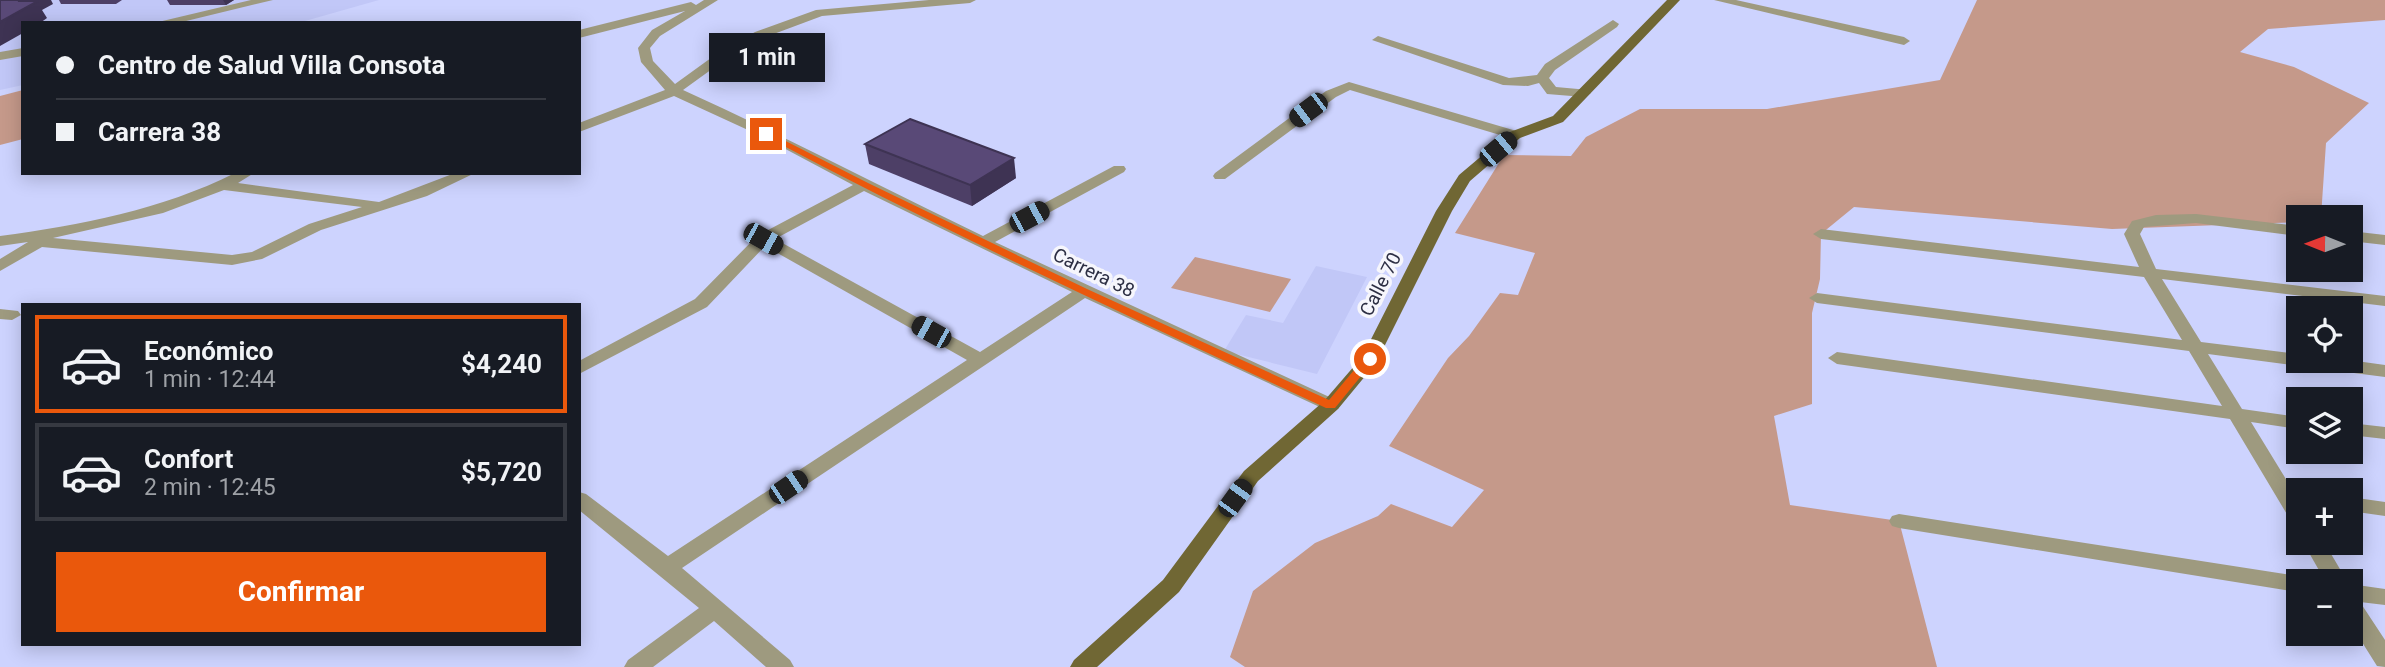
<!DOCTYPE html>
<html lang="es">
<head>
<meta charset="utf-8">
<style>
  body { margin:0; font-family:Roboto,sans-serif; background:#242831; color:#f1f3f6; height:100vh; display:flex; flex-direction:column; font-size:26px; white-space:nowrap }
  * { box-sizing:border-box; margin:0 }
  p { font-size:23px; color:#9ea1a6 }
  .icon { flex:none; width:38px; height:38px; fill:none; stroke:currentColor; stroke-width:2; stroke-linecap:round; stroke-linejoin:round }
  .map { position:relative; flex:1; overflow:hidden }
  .panel { position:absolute; left:21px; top:303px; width:560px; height:343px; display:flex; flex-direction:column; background:#171b24; border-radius:0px; box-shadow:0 4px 18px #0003 }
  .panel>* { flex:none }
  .banner { position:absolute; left:21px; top:21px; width:560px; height:154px; border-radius:0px; box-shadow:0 4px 18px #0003; display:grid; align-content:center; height:154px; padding:0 35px; background:#171b24 }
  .needle { width:46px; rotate:271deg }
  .buttons { position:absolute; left:2286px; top:205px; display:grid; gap:14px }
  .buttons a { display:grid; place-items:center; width:77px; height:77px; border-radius:0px; background:#171b24; box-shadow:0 4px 18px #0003; font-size:35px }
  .end { position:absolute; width:32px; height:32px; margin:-16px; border:9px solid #ea580c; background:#fff; box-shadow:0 0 0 4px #fff }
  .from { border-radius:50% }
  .bubble { position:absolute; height:49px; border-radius:0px; background:#171b24; box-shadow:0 4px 18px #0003; font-size:23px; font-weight:700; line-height:49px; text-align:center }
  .car { position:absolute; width:21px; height:42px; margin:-21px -10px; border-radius:9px; box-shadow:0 0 5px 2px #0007; background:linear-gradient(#222 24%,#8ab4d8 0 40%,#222 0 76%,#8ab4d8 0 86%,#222 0) }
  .banner b { display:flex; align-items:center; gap:24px; height:66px; font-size:26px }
  .banner b+b { border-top:2px solid #363941 }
  .banner i { width:18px; height:18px; background:#f1f3f6 }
  ul { padding:12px 0 0; list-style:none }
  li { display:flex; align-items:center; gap:21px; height:98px; margin:0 14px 10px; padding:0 21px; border:4px solid #363941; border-radius:0px }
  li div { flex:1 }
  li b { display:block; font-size:26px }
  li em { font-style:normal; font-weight:700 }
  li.selected { border-color:#ea580c }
  li>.icon { width:63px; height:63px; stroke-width:1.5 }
  .action { display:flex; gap:14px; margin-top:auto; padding:14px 35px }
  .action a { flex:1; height:80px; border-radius:0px; background:#ea580c; color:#fff; font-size:28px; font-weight:700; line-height:80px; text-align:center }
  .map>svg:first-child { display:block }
</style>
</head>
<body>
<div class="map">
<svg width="2385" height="667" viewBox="0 0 2385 667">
  <rect width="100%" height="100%" fill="#cdd3fe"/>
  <g fill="#c1c7f7">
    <path d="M 0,0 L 379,0 L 298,23 L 23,23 L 23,85 L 0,90 Z"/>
    <path d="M 1316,266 L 1367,277 L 1317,374 L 1224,351 L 1246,315 L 1283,323 Z"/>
  </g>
  <g fill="#c5998a">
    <path d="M 1977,0 L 2385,0 L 2385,20 L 2268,29 L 2240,52 L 2294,67 L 2369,103 L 2326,143 L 2321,217 L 2298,217 L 2298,222 L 2112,229 L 1854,207 L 1821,234 L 1820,279 L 1812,313 L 1812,404 L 1774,416 L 1790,505 L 1899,521 L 1937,667 L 1245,667 L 1230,657 L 1253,591 L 1315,543 L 1378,516 L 1391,504 L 1452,527 L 1484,490 L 1389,446 L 1448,358 L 1469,336 L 1500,293 L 1518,295 L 1535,253 L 1455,233 L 1504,155 L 1571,156 L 1586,137 L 1640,109 L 1767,109 L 1940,80 Z"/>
    <path d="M 23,90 L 23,139 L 0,145 L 0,96 Z"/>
    <path d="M 1195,257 L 1291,279 L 1270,312 L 1171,288 Z"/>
  </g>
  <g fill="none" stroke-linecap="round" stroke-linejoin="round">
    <g fill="#9e9a7f" fill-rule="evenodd">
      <path d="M 251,0 L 273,0 L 178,23 L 154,23 Z"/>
      <path d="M 704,0 L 718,0 L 660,36 L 650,48 L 653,61 L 675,84 L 722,50 L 755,32 L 816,10 L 929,0 L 976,0 L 970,3 L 822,16 L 763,38 L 730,56 L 683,90 C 785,136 883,188 983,236 L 1114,166 L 1124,166 L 1126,169 L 1124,172 L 995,242 L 1338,401 L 1340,405 L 1338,409 L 1324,409 L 1085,298 L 682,568 L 790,660 L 794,667 L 766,667 L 714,621 L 653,667 L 624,667 L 628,660 L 699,608 L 579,510 L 579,492 L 586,494 L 668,556 L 967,360 L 765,246 L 707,307 L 579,374 L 579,361 L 695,299 L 757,236 L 853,185 L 761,136 L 674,96 L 579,132 L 579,123 L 665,90 L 641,62 L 638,48 L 652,30 L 685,11 L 579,38 L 579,30 L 691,2 L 696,5 ZM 864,191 L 1072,292 L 980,352 L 775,239 Z"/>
      <path d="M 1714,0 L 1736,0 L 1904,37 L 1910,41 L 1904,45 Z"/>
      <path d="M 1613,20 L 1619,24 L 1617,27 L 1555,70 L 1549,78 L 1556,87 L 1589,90 L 1591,93 L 1584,97 L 1547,94 L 1539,83 L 1528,86 L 1503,85 L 1372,40 L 1378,36 L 1509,78 L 1537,75 L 1545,64 Z"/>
      <path d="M 23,48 L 23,56 L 0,60 L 0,52 Z"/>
      <path d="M 1349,82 L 1520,132 L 1522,135 L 1515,139 L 1510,138 L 1350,90 L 1336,97 L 1225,179 L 1215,179 L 1213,176 L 1215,173 L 1326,91 Z"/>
      <path d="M 235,173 L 254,173 L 238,183 L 379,202 L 455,173 L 475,173 L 427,196 L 321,230 L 262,259 L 232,265 L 42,247 L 0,271 L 0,259 L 28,242 L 0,246 L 0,236 C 81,225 161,210 235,173 ZM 224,190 L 362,207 L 309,224 L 252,252 L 232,255 L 53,238 L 163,213 Z"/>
      <path d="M 2196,214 L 2298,226 L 2298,236 L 2196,223 L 2144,227 L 2140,234 L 2156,269 L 2385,296 L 2385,306 L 2162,279 L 2201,342 L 2298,354 L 2298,360 L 2349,360 L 2385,365 L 2385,377 L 2208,354 L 2242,409 L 2298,417 L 2298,429 L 2251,422 L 2298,499 L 2298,523 L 2291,521 L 2230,419 L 1837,364 L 1828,358 L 1837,352 L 2222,406 L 2189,351 L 1817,303 L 1809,298 L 1817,293 L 2182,340 L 2144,277 L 1821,239 L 1813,234 L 1821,229 L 2139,267 L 2124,234 L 2132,221 L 2156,215 Z"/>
      <path d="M 2350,231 L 2385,235 L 2385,245 L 2350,241 Z"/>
      <path d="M 0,309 L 18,311 L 21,315 L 12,320 L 0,319 Z"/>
      <path d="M 2350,423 L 2385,427 L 2385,439 L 2350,435 Z"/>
      <path d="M 2350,497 L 2385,502 L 2385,516 L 2350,511 Z"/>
      <path d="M 1899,514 L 2298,576 L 2307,581 L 2298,581 L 2298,592 L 1899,528 L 1892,526 L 1889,521 L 1892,516 Z"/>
      <path d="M 2303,542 L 2324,542 L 2347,581 L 2325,581 Z"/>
      <path d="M 2350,584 L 2385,589 L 2385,605 L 2360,602 L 2385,640 L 2385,667 L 2377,666 L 2350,623 Z"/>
    </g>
    <path fill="#706734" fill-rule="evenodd" d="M 1667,0 L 1680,0 L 1563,122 L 1520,138 L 1470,181 L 1452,211 L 1376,363 L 1338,409 L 1258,481 L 1179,592 L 1097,667 L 1070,667 L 1074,660 L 1163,580 L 1244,471 L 1324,401 L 1362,357 L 1436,211 L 1459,175 L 1510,132 L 1553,116 Z"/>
  </g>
  <g fill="#4d3f66">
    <path d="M 59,0 L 122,0 L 116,4 L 61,4 Z"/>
    <path d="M 167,0 L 234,0 L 226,5 L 170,5 Z"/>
    <path d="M 865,144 L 1016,178 L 972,206 L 869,164 Z"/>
  </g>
  <g fill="#3e3353">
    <path d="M 20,0 L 51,0 L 53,4 L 42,10 L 47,18 L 40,23 L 23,23 L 23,33 L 0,46 L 0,22 Z"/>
    <path d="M 223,0 L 234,0 L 226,5 Z"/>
    <path d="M 1014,158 L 1016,178 L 972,206 L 970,185 Z"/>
  </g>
  <g fill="#594977" stroke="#3e3353" stroke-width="2">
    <path d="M 0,0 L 20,0 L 18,1 L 38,1 L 0,22 Z"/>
    <path d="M 910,119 L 1014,158 L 970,185 L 865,144 Z"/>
  </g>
  <path fill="#ea580c" d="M 766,131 L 868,183 L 1087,289 L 1329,400 L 1365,357 L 1375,359 L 1335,408 L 1326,408 C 1137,320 947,233 763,135 L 762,134 Z"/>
  <g text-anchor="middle" stroke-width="7" stroke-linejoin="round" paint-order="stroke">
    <g font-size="19" fill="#2d2f44" stroke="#f6f6fc">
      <text transform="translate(1094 272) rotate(26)" y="7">Carrera 38</text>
      <text transform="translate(1380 284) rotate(-63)" y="7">Calle 70</text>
    </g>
  </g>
</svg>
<div class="buttons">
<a><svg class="needle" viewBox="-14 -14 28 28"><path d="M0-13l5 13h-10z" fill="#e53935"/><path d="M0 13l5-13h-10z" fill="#9ea1a6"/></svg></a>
<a><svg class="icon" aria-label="locate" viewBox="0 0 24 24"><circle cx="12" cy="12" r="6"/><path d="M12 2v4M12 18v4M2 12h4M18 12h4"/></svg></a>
<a><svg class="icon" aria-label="layers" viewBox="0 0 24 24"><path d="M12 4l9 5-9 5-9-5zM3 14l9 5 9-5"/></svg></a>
<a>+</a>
<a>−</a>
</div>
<i class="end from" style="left:1370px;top:359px"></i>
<i class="end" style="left:766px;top:134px"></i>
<div class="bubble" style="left:709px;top:33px;width:116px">1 min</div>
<i class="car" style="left:1308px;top:110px;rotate:233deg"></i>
<i class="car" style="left:1498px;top:149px;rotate:50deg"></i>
<i class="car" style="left:1029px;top:217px;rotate:62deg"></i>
<i class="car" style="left:763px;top:239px;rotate:119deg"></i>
<i class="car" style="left:931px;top:332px;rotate:299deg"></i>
<i class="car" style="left:788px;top:487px;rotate:56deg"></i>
<i class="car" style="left:1235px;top:498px;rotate:36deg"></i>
<div class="banner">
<b><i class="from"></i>Centro de Salud Villa Consota</b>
<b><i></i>Carrera 38</b>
</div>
<section class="panel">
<ul>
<li class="selected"><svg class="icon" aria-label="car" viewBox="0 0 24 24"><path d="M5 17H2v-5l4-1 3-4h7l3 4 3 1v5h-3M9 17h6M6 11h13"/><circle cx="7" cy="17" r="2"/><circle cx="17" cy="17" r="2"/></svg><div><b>Económico</b><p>1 min · 12:44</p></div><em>$4,240</em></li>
<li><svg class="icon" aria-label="car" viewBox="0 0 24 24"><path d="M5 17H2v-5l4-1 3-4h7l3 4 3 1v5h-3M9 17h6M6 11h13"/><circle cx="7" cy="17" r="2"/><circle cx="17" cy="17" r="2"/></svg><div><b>Confort</b><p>2 min · 12:45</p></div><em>$5,720</em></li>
</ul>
<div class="action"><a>Confirmar</a></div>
</section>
</div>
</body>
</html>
